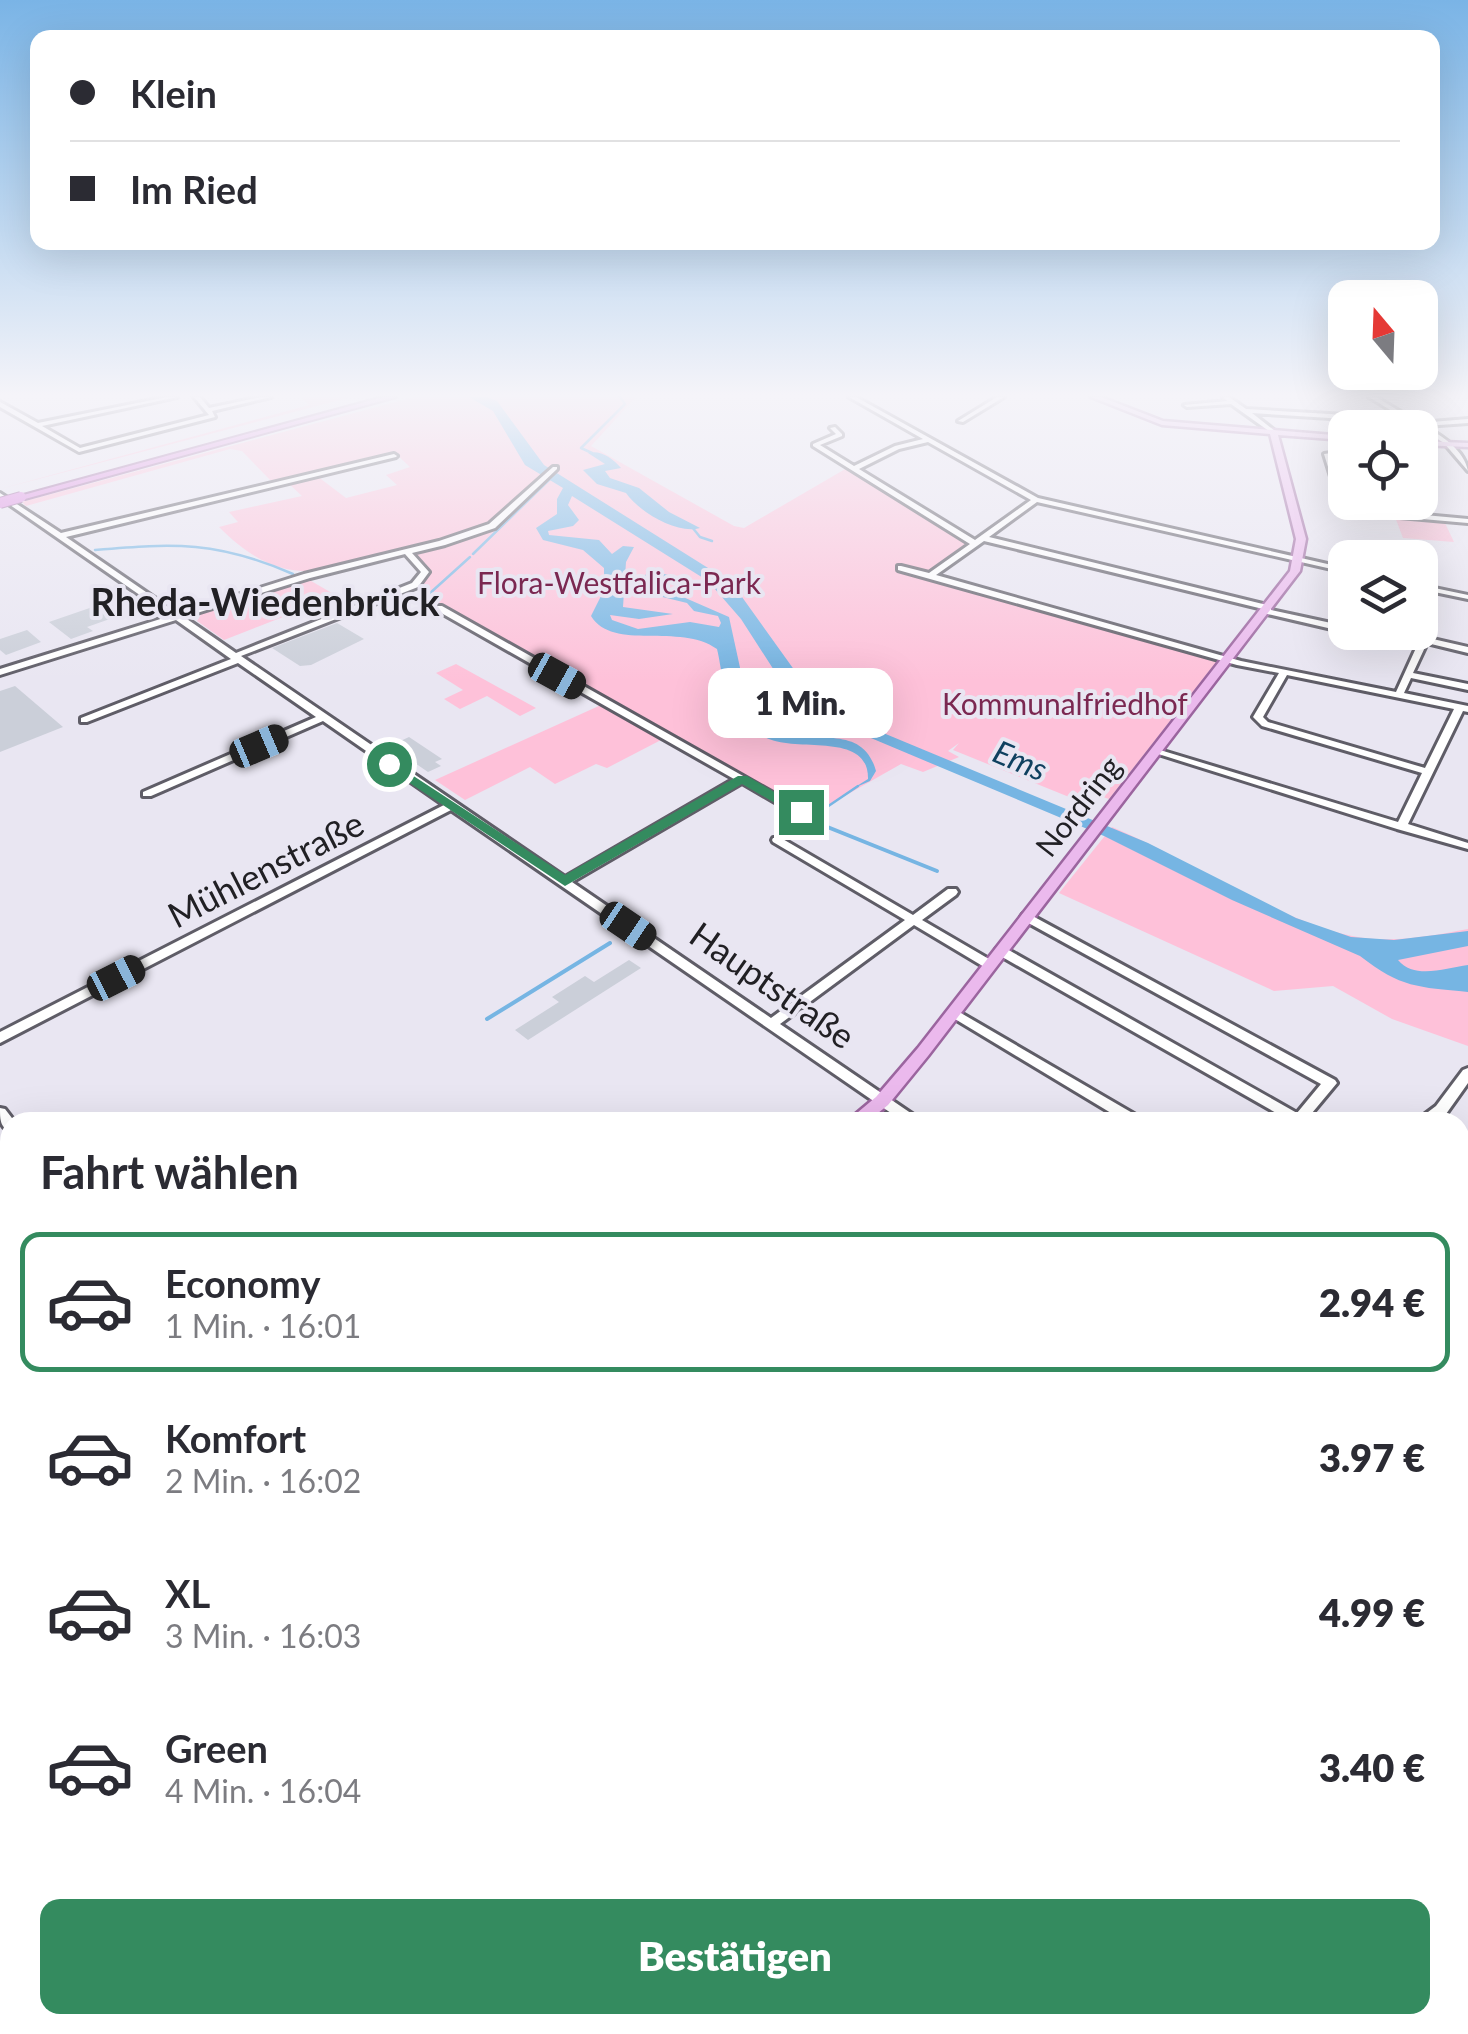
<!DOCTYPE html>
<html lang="de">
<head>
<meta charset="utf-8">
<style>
  body { margin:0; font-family:Lato,sans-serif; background:#f7f7f7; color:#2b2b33; height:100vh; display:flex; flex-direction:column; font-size:38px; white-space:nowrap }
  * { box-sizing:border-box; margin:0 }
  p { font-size:32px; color:#7c7c81 }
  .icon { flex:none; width:55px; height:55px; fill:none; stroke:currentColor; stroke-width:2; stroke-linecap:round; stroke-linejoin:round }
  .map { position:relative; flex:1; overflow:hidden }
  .panel { position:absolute; left:0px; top:1112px; width:1470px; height:922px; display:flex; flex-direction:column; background:#fff; border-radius:30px 30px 0 0; box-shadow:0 10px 40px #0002 }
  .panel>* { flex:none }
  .banner { position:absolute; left:30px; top:30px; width:1410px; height:220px; border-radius:20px; box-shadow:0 10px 40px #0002; display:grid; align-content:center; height:220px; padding:0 40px; background:#fff }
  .needle { width:65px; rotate:341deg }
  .controls { position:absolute; left:1328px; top:280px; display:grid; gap:20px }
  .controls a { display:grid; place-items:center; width:110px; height:110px; border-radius:20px; background:#fff; box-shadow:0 10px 40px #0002; font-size:50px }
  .end { position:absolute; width:45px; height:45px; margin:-22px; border:12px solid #348b5f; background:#fff; box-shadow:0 0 0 5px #fff }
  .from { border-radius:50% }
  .bubble { position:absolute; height:70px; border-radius:20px; background:#fff; box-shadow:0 10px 40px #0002; font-size:32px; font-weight:800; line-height:70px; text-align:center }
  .car { position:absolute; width:30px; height:60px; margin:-30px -15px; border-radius:12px; box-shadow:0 0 8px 2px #0007; background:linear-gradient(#222 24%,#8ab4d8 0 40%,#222 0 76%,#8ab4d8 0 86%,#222 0) }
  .banner b { display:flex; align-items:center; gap:35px; height:95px; font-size:38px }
  .banner b+b { border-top:2px solid #e1e1e2 }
  .banner i { width:25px; height:25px; background:#2b2b33 }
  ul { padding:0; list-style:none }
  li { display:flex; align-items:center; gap:30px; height:140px; margin:0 20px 15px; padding:0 20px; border:5px solid transparent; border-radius:20px }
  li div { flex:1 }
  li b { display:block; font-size:38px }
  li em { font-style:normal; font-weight:800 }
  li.current { border-color:#348b5f }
  li>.icon { width:90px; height:90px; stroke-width:1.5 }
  h2 { padding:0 40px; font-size:45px; line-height:120px }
  .button { display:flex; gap:20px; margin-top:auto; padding:20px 40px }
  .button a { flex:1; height:115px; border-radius:20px; background:#348b5f; color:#fff; font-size:40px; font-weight:800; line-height:115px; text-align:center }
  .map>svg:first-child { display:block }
</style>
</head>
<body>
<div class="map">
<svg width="1468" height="2034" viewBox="0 0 1468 2034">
  <rect width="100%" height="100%" fill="#e9e6f2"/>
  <g fill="#fec1d9">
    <path d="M 301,397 L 351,397 L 0,489 L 309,405 Z"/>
    <path d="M 414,397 L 636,397 L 591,446 L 734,526 L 744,528 L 847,468 L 969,544 L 924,575 L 1217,661 L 1109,799 L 1082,790 L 1074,799 L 953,750 L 959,743 L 948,751 L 959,757 L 923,772 L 901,764 L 813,814 L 445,610 L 415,586 L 427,572 L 408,550 C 326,570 286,594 219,527 L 238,522 L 229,512 L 302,496 L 288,483 L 317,476 L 346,498 L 397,485 L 386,475 L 410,467 L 396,454 L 273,483 L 242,451 L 230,449 L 26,506 L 22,502 Z"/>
    <path d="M 1395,517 L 1444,521 L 1454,542 L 1403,538 Z"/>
    <path d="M 306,578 L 337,596 L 224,640 L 197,621 L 201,614 Z"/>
    <path d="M 456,664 L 536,708 L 520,716 L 487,696 L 460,709 L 444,699 L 463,690 L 436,673 Z"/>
    <path d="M 601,705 L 661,740 L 607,768 L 596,764 L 555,784 L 530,767 L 465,800 L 435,780 Z"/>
    <path d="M 1112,827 C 1186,858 1277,920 1352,936 C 1390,944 1431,936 1468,929 L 1468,1046 L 1392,1019 L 1333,986 L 1274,991 L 1059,893 Z"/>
  </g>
  <g fill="#76b5e3">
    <path d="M 469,397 L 487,397 L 497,401 L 544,465 L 732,583 L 800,678 L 852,720 L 1148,843 L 1296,918 L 1351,937 L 1394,940 L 1468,931 L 1468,946 L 1398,960 C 1415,980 1445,968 1468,965 L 1468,992 C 1418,987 1401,988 1360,956 L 1232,900 L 1104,836 L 840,725 L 796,696 L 779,678 L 741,619 L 708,581 L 572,496 L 568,505 L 579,520 L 573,526 L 548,531 L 549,535 L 599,540 L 612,554 L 623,546 L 634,547 L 626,562 L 623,607 L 673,614 L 639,619 L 610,615 L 612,620 L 638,629 L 690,622 L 719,627 L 721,623 L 718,616 L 694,611 L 687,603 L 638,591 L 634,585 C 645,566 666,574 682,579 L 653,578 L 650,587 L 667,590 L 729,617 L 744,686 C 764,701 790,709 814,724 L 811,728 C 797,724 791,713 777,710 L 762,718 C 768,723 775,730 781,732 C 815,745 863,723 876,771 L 870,781 L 852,789 L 868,779 C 869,729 792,755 763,736 C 752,728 754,720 749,709 C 744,701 732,695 727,687 C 721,678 720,660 717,649 C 680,622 613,652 591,616 L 604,590 L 604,568 L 583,550 L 543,540 L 536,528 L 557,514 L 557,499 L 563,488 L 525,465 L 493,411 Z"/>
    <path d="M 588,453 C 601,450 612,458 621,468 L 605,471 L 610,478 L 639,488 L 669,512 L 700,528 C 678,535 639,512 626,493 L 597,484 L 583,470 L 605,464 Z"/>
  </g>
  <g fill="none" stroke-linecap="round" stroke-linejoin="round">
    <g stroke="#76b5e3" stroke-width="2.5">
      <path d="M 592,453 L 581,448 L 625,404 L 620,397"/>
      <path d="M 519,498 L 544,473"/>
      <path d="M 692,527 L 700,537 L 712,541"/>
      <path d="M 470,531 L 494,521"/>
      <path d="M 95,550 C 175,543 217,541 293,574"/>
      <path d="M 473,554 L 552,477"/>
      <path d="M 429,594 L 470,557"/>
      <path d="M 821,811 L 858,786"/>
    </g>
    <g stroke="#76b5e3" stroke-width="4">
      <path d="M 815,822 L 937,871"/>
      <path d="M 487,1019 L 610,943"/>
    </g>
    <path stroke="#76b5e3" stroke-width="5" d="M 0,1314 L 10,1308"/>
  </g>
  <g fill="#cbcfd9">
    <path d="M 110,601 L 127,613 L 87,627 L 93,631 L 71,639 L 49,622 Z"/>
    <path d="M 337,623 L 364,639 L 311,665 L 300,666 L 272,648 Z"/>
    <path d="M 27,630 L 41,642 L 6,655 L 0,650 L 0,639 Z"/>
    <path d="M 15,686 L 63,727 L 0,752 L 0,691 Z"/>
    <path d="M 409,737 L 442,759 L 435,762 L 441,766 L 428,772 L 390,746 Z"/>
    <path d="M 629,960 L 641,968 L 528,1040 L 515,1030 L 559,1002 L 552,997 L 585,976 L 594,982 Z"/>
  </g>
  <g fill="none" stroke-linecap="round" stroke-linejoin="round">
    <defs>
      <g id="minor">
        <path d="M 167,397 L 177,397 L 42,426 L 80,448 L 209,415 L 194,397 L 200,397 L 209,408 L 261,397 L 271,397 L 212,411 L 215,417 L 79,452 L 0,407 L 0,402 L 2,403 L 38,423 Z"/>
        <path d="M 849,397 L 856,397 L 1038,498 L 1345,568 L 1345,572 L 1037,502 L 989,537 L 1271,606 L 1271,610 L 1345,626 L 1345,632 L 1263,613 L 1263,609 L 984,541 L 936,575 L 1241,661 L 1396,692 L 1416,648 L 1356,632 L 1373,632 L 1418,643 L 1421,638 L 1424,637 L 1468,647 L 1468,653 L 1427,643 L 1413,673 L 1468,684 L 1468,690 L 1411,678 L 1404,693 L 1468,706 L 1468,712 L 1463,711 L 1408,824 L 1468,843 L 1468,849 L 1397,829 L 1152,752 L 1154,750 L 1160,750 L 1398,822 L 1422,773 L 1262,726 L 1253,717 L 1279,673 L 1237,665 L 898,570 L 898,566 L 901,566 L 929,573 L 970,544 L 813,446 L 813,444 L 836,434 L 830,428 L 835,427 L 842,434 L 842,436 L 820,445 L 854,466 L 895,446 L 923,439 ZM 928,442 L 1031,500 L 975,540 L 859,469 L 899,449 ZM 1287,675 L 1454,709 L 1425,768 L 1268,722 L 1263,717 Z"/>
        <path d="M 997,397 L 1004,397 L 963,422 L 958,421 Z"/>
        <path d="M 1223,397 L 1229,397 L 1246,409 L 1346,415 L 1349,417 L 1346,419 L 1252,413 L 1275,431 L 1276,432 L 1273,434 L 1231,404 L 1187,407 L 1184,405 L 1227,401 Z"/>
        <path d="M 1369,397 L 1376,397 L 1419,423 L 1468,419 L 1468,423 L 1425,426 C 1443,437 1464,450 1468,471 L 1444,443 Z"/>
        <path d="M 1345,451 L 1345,455 L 1331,456 L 1348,508 L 1468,519 L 1468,523 L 1342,512 L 1324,454 Z"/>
        <path d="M 394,454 L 397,456 L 396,457 L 66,537 L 178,614 L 304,574 L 439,541 L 489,524 L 553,467 L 557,467 L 557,469 L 495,528 L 445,545 L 412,553 L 429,572 L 418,587 L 241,656 L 565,877 L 734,779 L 436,610 L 436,606 L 442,606 L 805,811 L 805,815 L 797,815 L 742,783 L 572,882 L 771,1018 L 905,920 L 773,842 L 772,840 L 773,838 L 781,838 L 913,915 L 948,889 L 956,889 L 958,892 L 956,895 L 922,920 L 994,962 L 996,965 L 994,968 L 986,968 L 914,925 L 780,1024 L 918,1118 L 920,1122 L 904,1122 L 451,810 L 0,1043 L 0,1032 L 444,805 L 323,721 L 151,796 L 143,796 L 143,792 L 316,717 L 238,663 L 87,722 L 81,722 L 81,718 L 231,659 L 176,620 L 0,675 L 0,669 L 170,616 L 0,498 L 0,493 L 61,533 ZM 405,554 L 421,572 L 412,583 L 236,653 L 184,617 L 310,578 Z"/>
        <path d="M 1420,585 L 1468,595 L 1468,599 L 1420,589 Z"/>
        <path d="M 1027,913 L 1335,1080 L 1337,1083 L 1307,1119 L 1309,1122 L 1292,1122 L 997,954 L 995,951 L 997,948 L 1005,948 L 1297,1113 L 1321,1084 L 1023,920 L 1021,917 L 1023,914 Z"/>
        <path d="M 954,1009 L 1141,1118 L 1143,1122 L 1126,1122 L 950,1016 L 948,1013 L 950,1010 Z"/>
        <path d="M 1468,1068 L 1468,1083 L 1446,1114 L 1434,1122 L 1418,1122 L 1420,1118 L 1436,1106 L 1463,1070 Z"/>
        <path d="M 0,1108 L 5,1109 L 15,1122 L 10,1122 L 10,1131 C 0,1128 0,1118 0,1108 Z"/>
        <path d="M 10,1207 L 10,1220 L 0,1225 L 0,1212 Z"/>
        <path d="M 1460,1207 L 1468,1211 L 1468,1224 L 1460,1220 Z"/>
        <path d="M 1460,1315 L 1468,1318 L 1468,1333 L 1460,1330 Z"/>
        <path d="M 1468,1350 C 1468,1360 1468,1373 1460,1377 C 1460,1367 1457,1354 1468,1350 Z"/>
        <path d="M 1460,1493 L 1468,1497 L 1468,1516 L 1460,1512 Z"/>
        <path d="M 10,1571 C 10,1584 14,1597 0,1603 C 0,1590 0,1577 10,1571 Z"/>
        <rect x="1460" y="1800" width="8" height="20"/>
        <path d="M 146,2025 L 170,2025 L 173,2034 L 149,2034 Z"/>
        <path d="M 495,2025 L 518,2025 L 515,2034 L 492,2034 Z"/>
        <path d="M 763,2025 L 785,2025 L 784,2034 L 762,2034 Z"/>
        <path d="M 994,2025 L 1016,2025 L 1018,2034 L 996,2034 Z"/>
        <path d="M 1427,2025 L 1449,2025 L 1451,2034 L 1429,2034 Z"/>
      </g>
      <g id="major">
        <path d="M 1091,397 L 1101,397 L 1163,421 L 1345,436 L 1345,440 L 1278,435 L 1306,539 L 1300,571 L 928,1056 L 888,1105 L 867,1122 L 849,1122 L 851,1118 L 876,1097 L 918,1048 L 1290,571 L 1296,539 L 1270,434 L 1162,425 Z"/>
        <path d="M 1420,441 L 1468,443 L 1468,447 L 1420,445 Z"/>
        <path d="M 10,1835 L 10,1865 L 0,1870 L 0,1840 Z"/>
      </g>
      <path id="highway" d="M 383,397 L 396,397 L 25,499 L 16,497 Z"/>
    </defs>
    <use href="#minor" stroke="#5f5d67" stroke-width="6"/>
    <use href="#major" stroke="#9b659f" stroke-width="5"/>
    <use href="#highway" stroke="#9b659f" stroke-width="4"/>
    <use href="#minor" fill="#fff" fill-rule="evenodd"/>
    <use href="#major" fill="#ebb9ed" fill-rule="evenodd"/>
    <use href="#highway" fill="#dd8ae1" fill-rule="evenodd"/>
    <defs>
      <path id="highway-bridge" d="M 0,503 L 21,497"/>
    </defs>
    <use href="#highway-bridge" stroke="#9b659f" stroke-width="12" stroke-linecap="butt"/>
    <use href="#highway-bridge" stroke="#dd8ae1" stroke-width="10"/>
  </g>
  <linearGradient id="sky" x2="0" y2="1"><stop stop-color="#7ab4e6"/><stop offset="0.58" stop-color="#f5f4f9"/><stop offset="1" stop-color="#f5f4f9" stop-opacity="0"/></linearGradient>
  <rect width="1468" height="681" fill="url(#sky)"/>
  <path fill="#348b5f" d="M 389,760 L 565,875 L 738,776 L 747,776 L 808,812 L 796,815 L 742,784 L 565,886 L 384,766 L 382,764 Z"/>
  <g text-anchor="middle" stroke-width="8" stroke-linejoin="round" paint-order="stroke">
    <g font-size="30" fill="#7b2851" stroke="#e9e6f2">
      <text x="619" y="594">Flora-Westfalica-Park</text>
      <text x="1065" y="715">Kommunalfriedhof</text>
    </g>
    <g font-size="30" fill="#212024" stroke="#e9e6f2">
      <text transform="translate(1079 807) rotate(-52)" y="10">Nordring</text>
    </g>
    <g font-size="32" font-style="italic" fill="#0f405f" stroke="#e9e6f2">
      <text transform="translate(1020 761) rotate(23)" y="11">Ems</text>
    </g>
    <g font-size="35" fill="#212024" stroke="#e9e6f2">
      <text transform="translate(266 870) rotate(-27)" y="12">Mühlenstraße</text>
      <text transform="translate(772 986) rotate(35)" y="12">Hauptstraße</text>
    </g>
    <g font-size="38" font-weight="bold" fill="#212024" stroke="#e9e6f2">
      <text x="265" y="616">Rheda-Wiedenbrück</text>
    </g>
  </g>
</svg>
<div class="controls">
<a><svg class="needle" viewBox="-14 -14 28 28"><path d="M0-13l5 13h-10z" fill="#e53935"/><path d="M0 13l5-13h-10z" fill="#7c7c81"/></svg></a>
<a><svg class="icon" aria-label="locate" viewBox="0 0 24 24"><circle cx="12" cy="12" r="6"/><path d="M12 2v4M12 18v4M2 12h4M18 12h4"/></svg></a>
<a><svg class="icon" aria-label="layers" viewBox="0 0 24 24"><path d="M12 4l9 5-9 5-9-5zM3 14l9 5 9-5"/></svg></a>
</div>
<i class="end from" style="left:389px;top:764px"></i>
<i class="end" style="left:801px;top:812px"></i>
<div class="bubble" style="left:708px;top:668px;width:185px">1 Min.</div>
<i class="car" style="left:557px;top:676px;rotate:119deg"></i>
<i class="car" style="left:259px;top:746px;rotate:67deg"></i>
<i class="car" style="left:628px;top:926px;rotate:124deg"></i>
<i class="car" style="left:116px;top:978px;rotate:63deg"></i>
<div class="banner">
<b><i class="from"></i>Klein</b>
<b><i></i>Im Ried</b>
</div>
<section class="panel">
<h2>Fahrt wählen</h2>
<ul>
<li class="current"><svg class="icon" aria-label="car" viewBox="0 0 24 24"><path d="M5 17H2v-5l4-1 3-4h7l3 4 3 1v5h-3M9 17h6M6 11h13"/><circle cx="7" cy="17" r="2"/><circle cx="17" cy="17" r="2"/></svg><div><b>Economy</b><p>1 Min. · 16:01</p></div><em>2.94 €</em></li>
<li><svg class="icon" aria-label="car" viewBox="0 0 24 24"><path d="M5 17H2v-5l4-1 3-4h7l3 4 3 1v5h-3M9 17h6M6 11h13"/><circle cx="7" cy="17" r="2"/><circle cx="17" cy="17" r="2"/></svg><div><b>Komfort</b><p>2 Min. · 16:02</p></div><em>3.97 €</em></li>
<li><svg class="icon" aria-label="car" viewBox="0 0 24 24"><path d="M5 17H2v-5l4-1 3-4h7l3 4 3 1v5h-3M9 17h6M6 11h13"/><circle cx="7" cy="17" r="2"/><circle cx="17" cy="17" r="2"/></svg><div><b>XL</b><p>3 Min. · 16:03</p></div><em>4.99 €</em></li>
<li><svg class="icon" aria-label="car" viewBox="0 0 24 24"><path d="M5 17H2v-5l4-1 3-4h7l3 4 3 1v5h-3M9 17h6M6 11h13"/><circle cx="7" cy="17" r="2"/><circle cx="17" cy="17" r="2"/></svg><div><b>Green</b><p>4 Min. · 16:04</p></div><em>3.40 €</em></li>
</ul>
<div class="button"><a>Bestätigen</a></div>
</section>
</div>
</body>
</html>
